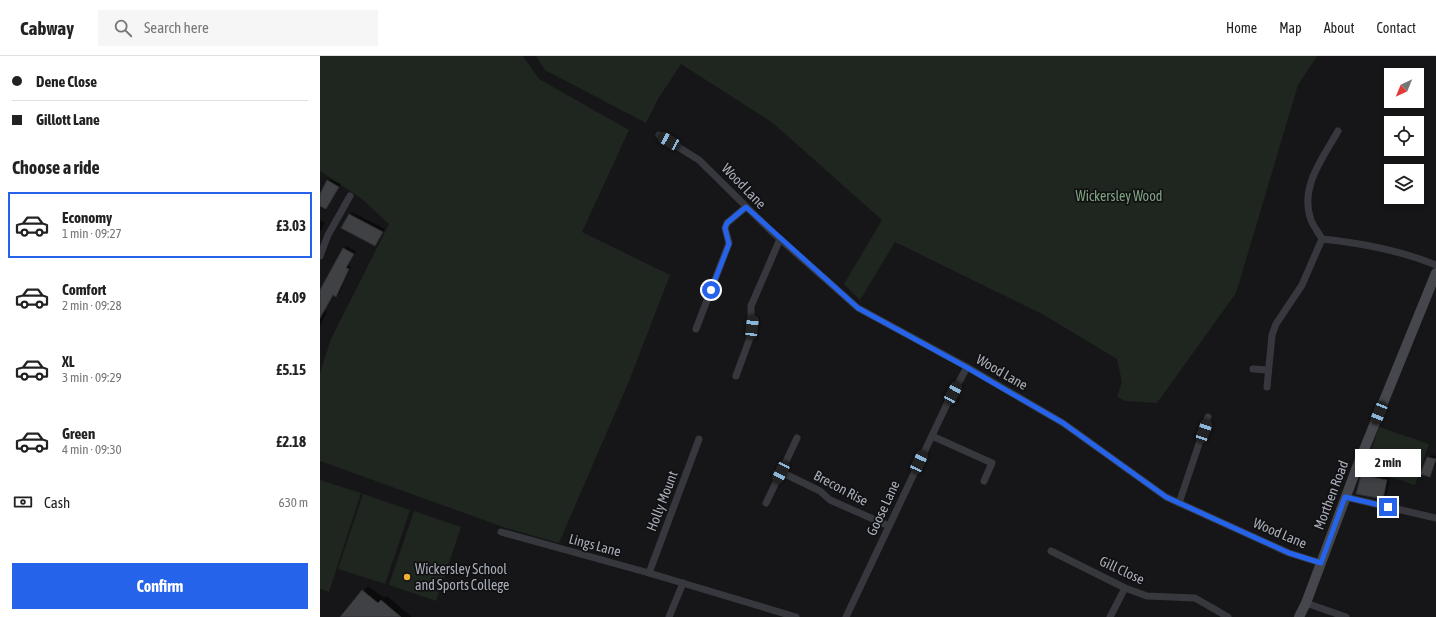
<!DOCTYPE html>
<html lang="en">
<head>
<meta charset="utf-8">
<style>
  body { margin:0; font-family:"Asap Condensed",sans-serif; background:#f6f6f6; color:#222; height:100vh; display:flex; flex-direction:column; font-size:15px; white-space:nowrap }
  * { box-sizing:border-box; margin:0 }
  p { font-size:13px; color:#767676 }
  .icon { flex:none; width:22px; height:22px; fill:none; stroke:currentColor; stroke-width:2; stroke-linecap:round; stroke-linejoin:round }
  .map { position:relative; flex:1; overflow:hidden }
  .panel { display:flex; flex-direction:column; background:#fff; width:320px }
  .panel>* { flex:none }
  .top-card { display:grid; align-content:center; height:88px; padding:0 12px; background:#fff }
  .needle { width:26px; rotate:223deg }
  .buttons { position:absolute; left:1064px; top:12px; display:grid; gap:8px }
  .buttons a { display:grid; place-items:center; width:40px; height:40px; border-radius:0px; background:#fff; box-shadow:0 2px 6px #0003; font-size:20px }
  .end { position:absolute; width:18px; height:18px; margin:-9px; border:5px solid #2563eb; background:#fff; box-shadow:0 0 0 2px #fff }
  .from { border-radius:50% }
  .bubble { position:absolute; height:28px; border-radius:0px; background:#fff; box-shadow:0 2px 6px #0003; font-size:13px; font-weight:700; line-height:28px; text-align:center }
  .car { position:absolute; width:12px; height:24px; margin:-12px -6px; border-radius:5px; box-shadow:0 0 3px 1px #0007; background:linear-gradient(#222 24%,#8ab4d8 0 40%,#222 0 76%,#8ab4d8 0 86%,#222 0) }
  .top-card b { display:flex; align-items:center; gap:14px; height:38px; font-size:15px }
  .top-card b+b { border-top:1px solid #e0e0e0 }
  .top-card i { width:10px; height:10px; background:#222 }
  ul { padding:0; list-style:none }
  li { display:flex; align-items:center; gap:12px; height:66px; margin:0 8px 6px; padding:0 4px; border:2px solid transparent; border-radius:0px }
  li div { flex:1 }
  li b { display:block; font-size:15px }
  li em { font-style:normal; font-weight:700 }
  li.selected { border-color:#2563eb }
  li>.icon { width:36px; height:36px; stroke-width:1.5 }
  h2 { padding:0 12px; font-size:18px; line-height:48px }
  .pay { display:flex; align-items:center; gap:10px; height:44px; padding:0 12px; font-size:15px }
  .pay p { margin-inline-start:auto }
  .primary-button { display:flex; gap:8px; margin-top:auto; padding:8px 12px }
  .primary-button a { flex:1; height:46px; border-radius:0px; background:#2563eb; color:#fff; font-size:16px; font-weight:700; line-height:46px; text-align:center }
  header { display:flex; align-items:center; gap:24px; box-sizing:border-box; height:56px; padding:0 20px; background:#fff; border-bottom:1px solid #e0e0e0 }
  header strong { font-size:19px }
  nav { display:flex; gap:22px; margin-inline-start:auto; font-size:14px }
  .search { width:280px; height:36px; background:#f6f6f6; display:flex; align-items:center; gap:10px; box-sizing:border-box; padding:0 14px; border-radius:0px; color:#767676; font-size:15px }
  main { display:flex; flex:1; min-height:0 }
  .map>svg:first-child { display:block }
</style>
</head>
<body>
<header>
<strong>Cabway</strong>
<div class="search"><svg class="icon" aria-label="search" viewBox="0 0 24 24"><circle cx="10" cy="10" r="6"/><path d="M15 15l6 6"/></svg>Search here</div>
<nav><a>Home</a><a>Map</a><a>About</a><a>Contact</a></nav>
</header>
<main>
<section class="panel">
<div class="top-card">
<b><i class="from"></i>Dene Close</b>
<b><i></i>Gillott Lane</b>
</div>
<h2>Choose a ride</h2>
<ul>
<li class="selected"><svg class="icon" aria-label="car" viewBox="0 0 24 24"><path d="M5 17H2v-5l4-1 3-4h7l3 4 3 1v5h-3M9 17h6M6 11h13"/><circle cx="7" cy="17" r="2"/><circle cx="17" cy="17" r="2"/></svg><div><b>Economy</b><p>1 min · 09:27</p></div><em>£3.03</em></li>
<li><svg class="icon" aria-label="car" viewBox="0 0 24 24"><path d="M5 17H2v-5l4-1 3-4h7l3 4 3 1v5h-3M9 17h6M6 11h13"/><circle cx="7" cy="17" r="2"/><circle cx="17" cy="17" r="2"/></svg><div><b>Comfort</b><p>2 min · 09:28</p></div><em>£4.09</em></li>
<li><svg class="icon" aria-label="car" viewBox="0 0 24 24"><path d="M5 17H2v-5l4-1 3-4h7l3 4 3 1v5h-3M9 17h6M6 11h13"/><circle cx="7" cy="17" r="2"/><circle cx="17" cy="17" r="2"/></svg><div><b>XL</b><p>3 min · 09:29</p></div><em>£5.15</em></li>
<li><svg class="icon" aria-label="car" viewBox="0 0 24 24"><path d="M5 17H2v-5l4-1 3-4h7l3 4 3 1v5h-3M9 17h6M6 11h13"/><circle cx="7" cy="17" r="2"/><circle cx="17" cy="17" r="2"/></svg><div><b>Green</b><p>4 min · 09:30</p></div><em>£2.18</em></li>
</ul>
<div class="pay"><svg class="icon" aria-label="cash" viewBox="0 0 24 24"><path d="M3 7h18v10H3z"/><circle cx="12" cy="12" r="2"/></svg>Cash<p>630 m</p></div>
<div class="primary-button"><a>Confirm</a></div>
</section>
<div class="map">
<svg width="1116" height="561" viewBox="0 0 1116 561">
  <rect width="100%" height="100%" fill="#161618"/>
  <g fill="#1e261f">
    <path d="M 0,0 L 203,0 L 219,23 L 309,74 L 262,176 L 350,219 L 309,325 L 239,487 L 186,472 L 0,405 L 0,317 L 11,283 L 69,168 L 42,143 L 0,115 Z"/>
    <path d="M 216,0 L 997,0 L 978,29 L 916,237 L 837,347 L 806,345 L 797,341 L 802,326 L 797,303 L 724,259 L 575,186 L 540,244 L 524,228 L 562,164 L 453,67 L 361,8 L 338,43 L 326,67 L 225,14 Z"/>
    <path d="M 1059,371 L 1109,388 L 1095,429 L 1045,412 Z"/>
    <path d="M 0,424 L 41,437 L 9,536 L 0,533 Z"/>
    <path d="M 43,438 L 90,454 L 65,528 L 18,513 Z"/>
    <path d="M 94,455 L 141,471 L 116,545 L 69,529 Z"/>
  </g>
  <g fill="#0007">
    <path d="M 10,123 L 21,128 L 8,149 L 0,149 L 0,139 Z"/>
    <path d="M 32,156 L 65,173 L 55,189 L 23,172 Z"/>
    <path d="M 0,164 L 5,167 L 0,176 Z"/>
    <path d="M 26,190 L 36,195 L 28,209 L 31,211 L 19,238 L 16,240 L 13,239 L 4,254 L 7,256 L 0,270 L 0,237 Z"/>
    <path d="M 1111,399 L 1116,400 L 1116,408 L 1110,420 L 1102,417 Z"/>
    <path d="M 1046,416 L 1070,420 L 1067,438 L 1063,442 L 1042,420 Z"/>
    <path d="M 48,530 L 64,542 L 67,540 L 92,561 L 25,561 Z"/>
  </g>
  <g fill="#404145" stroke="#303034">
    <path d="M 7,124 L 19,131 L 6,153 L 0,150 L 0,138 Z"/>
    <path d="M 29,158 L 63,176 L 55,190 L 21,172 Z"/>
    <path d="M 23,192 L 34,198 L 26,212 L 29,213 L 16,241 L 13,239 L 0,262 L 0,234 Z"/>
    <path d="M 1107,401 L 1116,403 L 1110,421 L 1100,418 Z"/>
    <path d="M 1041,419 L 1067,424 L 1063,443 L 1036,438 Z"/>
    <path d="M 42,534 L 58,547 L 61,544 L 81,561 L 20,561 Z"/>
  </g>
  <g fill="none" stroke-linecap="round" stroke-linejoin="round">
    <g stroke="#37383d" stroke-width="7">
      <path d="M 339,79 L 379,104 L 451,175 L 538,252 L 647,311 L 743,367 L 846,441 L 969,497 L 1001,507"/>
      <path d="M 1002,183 C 999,177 993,170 991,164 C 979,131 1003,102 1018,75"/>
      <path d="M 0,200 L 8,179 L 30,140"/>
      <path d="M 376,273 L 409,187 L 405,172 L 407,167 L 426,151"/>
      <path d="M 933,313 L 948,314"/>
      <path d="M 416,320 L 431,279 L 431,250 L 460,183"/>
      <path d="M 947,331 L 952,279 L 956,268 L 982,229 L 1002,183 C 1042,187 1079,194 1116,209"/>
      <path d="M 612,380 L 672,407 L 664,425"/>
      <path d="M 477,382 L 461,416 L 500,435 L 510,444 L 569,470"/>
      <path d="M 1025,441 L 1116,462"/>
      <path d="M 446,447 L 461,416"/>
      <path d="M 859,447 L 888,361"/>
      <path d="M 181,476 L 329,517 L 476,561"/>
      <path d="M 731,495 L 805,532 L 827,540 L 875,542 L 908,561"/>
      <path d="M 329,517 L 379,383"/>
      <path d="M 986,547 L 1026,561"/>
      <path d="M 349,561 L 363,527"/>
      <path d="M 526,561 L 626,350 L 647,311"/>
      <path d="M 790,561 L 805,532"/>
    </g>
    <path stroke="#45474d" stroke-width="10" d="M 979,561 L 986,547 L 1037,411 L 1116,217"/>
  </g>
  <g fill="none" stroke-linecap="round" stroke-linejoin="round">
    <path stroke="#2563eb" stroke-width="5" d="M 391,234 L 409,188 L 405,172 L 407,167 L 426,151 L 538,252 L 646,311 L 743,367 L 846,441 L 969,497 L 1001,507 L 1025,441 L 1068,451"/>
  </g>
  <circle fill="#f2b134" stroke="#111113" stroke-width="1.5" cx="87" cy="521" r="4"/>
  <g text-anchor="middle" stroke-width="3.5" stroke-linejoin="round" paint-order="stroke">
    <g font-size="14" fill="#a8adb8" stroke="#111113">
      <text transform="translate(424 130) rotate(46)" y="5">Wood Lane</text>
      <text transform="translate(682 316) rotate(30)" y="5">Wood Lane</text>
      <text transform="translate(521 432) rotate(28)" y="5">Brecon Rise</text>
      <text transform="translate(1011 439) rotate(-69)" y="5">Morthen Road</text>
      <text transform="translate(342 445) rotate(-69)" y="5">Holly Mount</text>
      <text transform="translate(563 452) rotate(-65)" y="5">Goose Lane</text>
      <text transform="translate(960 477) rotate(23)" y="5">Wood Lane</text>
      <text transform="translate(275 489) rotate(15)" y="5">Lings Lane</text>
      <text transform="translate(802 514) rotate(25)" y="5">Gill Close</text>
    </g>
    <g font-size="14" fill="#7fa381" stroke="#111113">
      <text x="799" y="145">Wickersley Wood</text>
    </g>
    <g font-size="14" fill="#a8adb8" stroke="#111113" text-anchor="start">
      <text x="95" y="518">Wickersley School<tspan x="95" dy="16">and Sports College</tspan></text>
    </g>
  </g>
</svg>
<div class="buttons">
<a><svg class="needle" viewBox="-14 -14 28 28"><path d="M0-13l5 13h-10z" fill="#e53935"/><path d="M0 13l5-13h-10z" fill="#767676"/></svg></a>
<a><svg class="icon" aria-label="locate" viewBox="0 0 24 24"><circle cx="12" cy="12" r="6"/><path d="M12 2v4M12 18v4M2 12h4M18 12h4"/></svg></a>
<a><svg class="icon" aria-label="layers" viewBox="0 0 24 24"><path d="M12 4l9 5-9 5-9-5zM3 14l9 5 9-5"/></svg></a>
</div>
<i class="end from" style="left:391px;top:234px"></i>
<i class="end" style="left:1068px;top:451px"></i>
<div class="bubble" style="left:1035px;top:393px;width:66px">2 min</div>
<i class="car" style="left:349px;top:85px;rotate:299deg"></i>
<i class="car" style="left:432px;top:271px;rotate:6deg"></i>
<i class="car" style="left:633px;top:337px;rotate:28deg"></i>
<i class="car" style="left:1059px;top:357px;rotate:202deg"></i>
<i class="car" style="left:884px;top:375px;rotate:19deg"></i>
<i class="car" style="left:599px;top:406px;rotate:25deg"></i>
<i class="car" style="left:461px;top:416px;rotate:206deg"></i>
</div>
</main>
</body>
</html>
